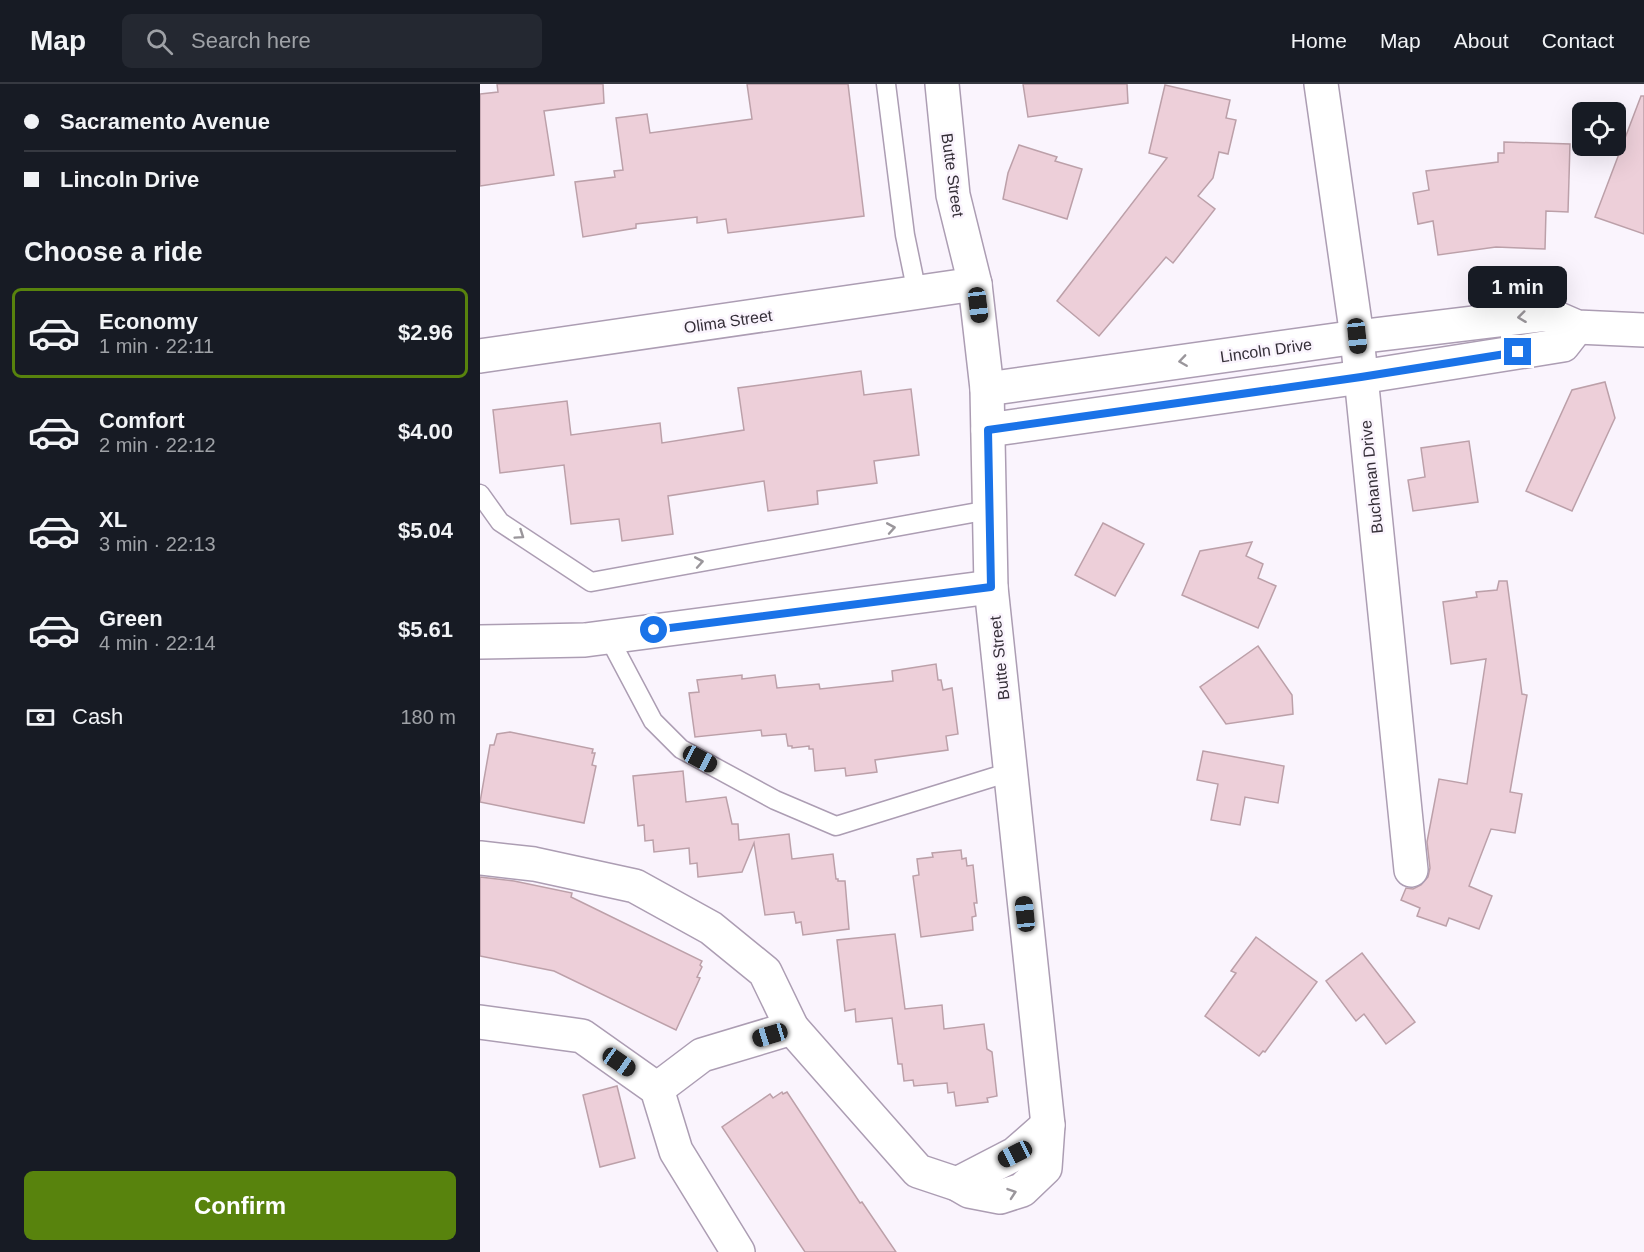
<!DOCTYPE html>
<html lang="en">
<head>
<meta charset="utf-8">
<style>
  body { margin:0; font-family:Helvetica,sans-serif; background:#242831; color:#f1f3f6; height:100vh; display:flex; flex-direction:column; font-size:22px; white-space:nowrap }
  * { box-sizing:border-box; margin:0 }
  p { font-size:20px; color:#9ea1a6 }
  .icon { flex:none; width:33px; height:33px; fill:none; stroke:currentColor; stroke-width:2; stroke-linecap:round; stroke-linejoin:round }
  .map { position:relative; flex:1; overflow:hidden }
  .details { display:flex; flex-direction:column; background:#171b24; width:480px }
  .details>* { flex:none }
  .hud { display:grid; align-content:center; height:132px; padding:0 24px; background:#171b24 }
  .fabs { position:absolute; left:1092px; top:18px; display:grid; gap:12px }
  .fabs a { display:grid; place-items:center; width:54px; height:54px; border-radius:9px; background:#171b24; box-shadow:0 6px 24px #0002; font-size:30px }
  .end { position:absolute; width:27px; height:27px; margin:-14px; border:8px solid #1a73e8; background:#fff; box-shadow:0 0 0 3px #fff }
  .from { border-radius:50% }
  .bubble { position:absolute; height:42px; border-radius:9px; background:#171b24; box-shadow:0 6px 24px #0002; font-size:20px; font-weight:600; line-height:42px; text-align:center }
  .car { position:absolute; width:18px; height:36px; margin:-18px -9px; border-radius:8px; box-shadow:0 0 4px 2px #0007; background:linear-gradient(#222 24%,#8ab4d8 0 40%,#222 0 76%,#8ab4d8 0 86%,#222 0) }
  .hud b { display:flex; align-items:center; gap:21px; height:57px; font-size:22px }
  .hud b+b { border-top:2px solid #363941 }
  .hud i { width:15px; height:15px; background:#f1f3f6 }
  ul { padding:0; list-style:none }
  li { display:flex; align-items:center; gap:18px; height:90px; margin:0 12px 9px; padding:0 12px; border:3px solid transparent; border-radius:9px }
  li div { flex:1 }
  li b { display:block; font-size:22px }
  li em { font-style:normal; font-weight:600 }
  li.current { border-color:#58830d }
  li>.icon { width:54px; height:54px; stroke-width:1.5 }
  h2 { padding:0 24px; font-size:27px; line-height:72px }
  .pay { display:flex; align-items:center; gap:15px; height:66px; padding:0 24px; font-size:22px }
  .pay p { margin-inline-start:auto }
  .action { display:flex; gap:12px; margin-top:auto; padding:12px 24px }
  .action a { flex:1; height:69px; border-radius:9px; background:#58830d; color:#fff; font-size:24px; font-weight:600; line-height:69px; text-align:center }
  header { display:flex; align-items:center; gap:36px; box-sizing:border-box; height:84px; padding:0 30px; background:#171b24; border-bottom:2px solid #363941 }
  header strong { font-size:28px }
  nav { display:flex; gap:33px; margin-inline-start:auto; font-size:21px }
  .search { width:420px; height:54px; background:#242831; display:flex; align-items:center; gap:15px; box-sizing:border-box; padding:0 21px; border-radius:9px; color:#9ea1a6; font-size:22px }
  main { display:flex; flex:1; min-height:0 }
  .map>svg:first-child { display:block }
</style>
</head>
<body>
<header>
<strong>Map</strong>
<div class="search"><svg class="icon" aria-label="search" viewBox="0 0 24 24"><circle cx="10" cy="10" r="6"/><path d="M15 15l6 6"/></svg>Search here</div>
<nav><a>Home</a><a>Map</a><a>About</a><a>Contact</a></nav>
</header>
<main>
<section class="details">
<div class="hud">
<b><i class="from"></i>Sacramento Avenue</b>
<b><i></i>Lincoln Drive</b>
</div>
<h2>Choose a ride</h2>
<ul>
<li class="current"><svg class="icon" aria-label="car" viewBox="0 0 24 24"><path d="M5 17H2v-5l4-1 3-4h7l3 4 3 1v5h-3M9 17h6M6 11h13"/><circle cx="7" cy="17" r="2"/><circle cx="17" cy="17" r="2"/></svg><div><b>Economy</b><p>1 min · 22:11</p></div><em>$2.96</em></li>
<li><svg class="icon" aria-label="car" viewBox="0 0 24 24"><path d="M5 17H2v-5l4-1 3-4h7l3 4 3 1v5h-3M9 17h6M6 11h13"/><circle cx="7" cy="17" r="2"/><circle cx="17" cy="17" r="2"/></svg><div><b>Comfort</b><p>2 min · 22:12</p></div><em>$4.00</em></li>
<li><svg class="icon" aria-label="car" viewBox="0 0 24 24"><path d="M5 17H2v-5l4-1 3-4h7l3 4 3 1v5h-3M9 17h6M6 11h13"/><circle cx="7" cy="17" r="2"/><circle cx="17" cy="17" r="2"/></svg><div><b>XL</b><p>3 min · 22:13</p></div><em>$5.04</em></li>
<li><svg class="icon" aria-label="car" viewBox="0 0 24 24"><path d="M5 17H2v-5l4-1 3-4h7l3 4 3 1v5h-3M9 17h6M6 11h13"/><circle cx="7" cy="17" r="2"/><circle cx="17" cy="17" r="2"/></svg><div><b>Green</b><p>4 min · 22:14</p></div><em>$5.61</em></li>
</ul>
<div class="pay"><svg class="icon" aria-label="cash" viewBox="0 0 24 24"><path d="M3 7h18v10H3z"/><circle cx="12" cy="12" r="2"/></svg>Cash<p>180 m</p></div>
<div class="action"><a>Confirm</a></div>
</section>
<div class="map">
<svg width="1164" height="1168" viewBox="0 0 1164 1168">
  <rect width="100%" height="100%" fill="#faf4fd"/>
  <g fill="#edcfd9" stroke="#bca0a9" stroke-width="1.5">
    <path d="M 17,0 L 123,0 L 124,19 L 64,27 L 74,91 L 0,102 L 0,10 L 18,8 Z"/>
    <path d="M 267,0 L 368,0 L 384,132 L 248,149 L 246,135 L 217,139 L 217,133 L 156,140 L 156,144 L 103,153 L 95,98 L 135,93 L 134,87 L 143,86 L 136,34 L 167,30 L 170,49 L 272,35 Z"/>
    <path d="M 543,0 L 647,0 L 648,19 L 548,33 Z"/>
    <path d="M 685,1 L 750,16 L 746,34 L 756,36 L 748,70 L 739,68 L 733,94 L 718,112 L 735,125 L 693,179 L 686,173 L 619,252 L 577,217 L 687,74 L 669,69 Z"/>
    <path d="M 1161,12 L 1164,12 L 1164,150 L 1115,133 Z"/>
    <path d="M 1024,58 L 1090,60 L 1088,128 L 1066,127 L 1065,165 L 1016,163 L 958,171 L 953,137 L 938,140 L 933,109 L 949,106 L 946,87 L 1018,78 L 1018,69 L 1024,69 Z"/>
    <path d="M 539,61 L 577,73 L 575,77 L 602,85 L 587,135 L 523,115 L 528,89 Z"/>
    <path d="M 381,287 L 384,311 L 431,305 L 439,371 L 394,377 L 397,399 L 337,407 L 338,420 L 288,427 L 284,397 L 188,412 L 193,450 L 142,457 L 139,435 L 91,440 L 84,381 L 20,389 L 13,326 L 87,317 L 91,351 L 180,339 L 182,359 L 264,346 L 258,304 Z"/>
    <path d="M 1125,298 L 1135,334 L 1092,427 L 1046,407 L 1092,306 Z"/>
    <path d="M 989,357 L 998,418 L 933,427 L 928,396 L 945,393 L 941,364 Z"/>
    <path d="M 623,439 L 664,460 L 635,512 L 595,491 Z"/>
    <path d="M 772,458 L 766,472 L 783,480 L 778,494 L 796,502 L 778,544 L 702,511 L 720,467 Z"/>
    <path d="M 1019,497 L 1027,497 L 1042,610 L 1047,611 L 1030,708 L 1042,710 L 1035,749 L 1011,745 L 989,802 L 1012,812 L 999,845 L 969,834 L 966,842 L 937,832 L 940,824 L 921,816 L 926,804 L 933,805 L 941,801 L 948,793 L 950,784 L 947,758 L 959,695 L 987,700 L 1006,575 L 971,580 L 963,518 L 997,513 L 996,508 L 1017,506 Z"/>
    <path d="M 778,562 L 812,611 L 813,630 L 746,640 L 720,603 Z"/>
    <path d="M 456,580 L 458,596 L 461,596 L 463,606 L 472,604 L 478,650 L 466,652 L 468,666 L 395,676 L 397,688 L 366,692 L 365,684 L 335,687 L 333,665 L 329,665 L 329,662 L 312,664 L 312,662 L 308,662 L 306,650 L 282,652 L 281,646 L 215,653 L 209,609 L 219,608 L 217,596 L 262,591 L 262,595 L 295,591 L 297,604 L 339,600 L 340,605 L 413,597 L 412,587 Z"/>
    <path d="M 30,648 L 113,665 L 112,669 L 115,669 L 112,681 L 116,682 L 104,739 L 0,718 L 10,661 L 14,661 L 17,650 Z"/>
    <path d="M 723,667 L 804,682 L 798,719 L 765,713 L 760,741 L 731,736 L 738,700 L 717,696 Z"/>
    <path d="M 203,687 L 206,718 L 246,713 L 252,740 L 258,740 L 259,756 L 309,750 L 312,775 L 353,770 L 356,795 L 358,795 L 358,797 L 365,797 L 369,845 L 323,851 L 321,838 L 316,839 L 314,828 L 285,831 L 274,759 L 262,788 L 218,793 L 217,779 L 210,780 L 209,764 L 174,768 L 173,756 L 165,757 L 164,741 L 158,742 L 153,692 Z"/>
    <path d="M 481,766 L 482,775 L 486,774 L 487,782 L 493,781 L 497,819 L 494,819 L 496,832 L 492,833 L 493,846 L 441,853 L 433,792 L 439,791 L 437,775 L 453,773 L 452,769 Z"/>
    <path d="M 0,793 L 34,797 L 92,809 L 91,813 L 222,877 L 220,881 L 222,883 L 217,893 L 220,894 L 196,946 L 74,887 L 0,872 Z"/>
    <path d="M 415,850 L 425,925 L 462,921 L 464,945 L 504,940 L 507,965 L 512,968 L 517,1012 L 507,1014 L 508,1018 L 476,1022 L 474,1008 L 468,1009 L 467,999 L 434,1002 L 433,996 L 424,997 L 422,980 L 418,980 L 412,934 L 376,938 L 375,925 L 365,927 L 357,856 Z"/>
    <path d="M 776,853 L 837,898 L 785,968 L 783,967 L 779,972 L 725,932 L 756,889 L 751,887 Z"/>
    <path d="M 882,869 L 935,938 L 906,960 L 884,930 L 876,937 L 846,897 Z"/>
    <path d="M 137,1002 L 155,1074 L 120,1083 L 103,1011 Z"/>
    <path d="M 302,1008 L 303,1010 L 307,1008 L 380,1119 L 382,1118 L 416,1168 L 325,1168 L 242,1043 L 290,1010 L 293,1014 Z"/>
  </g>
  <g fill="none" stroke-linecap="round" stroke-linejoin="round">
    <defs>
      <g id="service">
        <path d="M 406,0 L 425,151 L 437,209"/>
        <path d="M 0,410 L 20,438 L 111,498 L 509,426"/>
        <path d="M 128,552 L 173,637 L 201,665 L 295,716 L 356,742 L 530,688"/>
      </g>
      <g id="minor">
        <path d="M 841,0 L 877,253 L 931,786"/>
        <path d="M 0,272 L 495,200"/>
        <path d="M 507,305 L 877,253 L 1067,230 L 1097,243 L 1164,246"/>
        <path d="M 508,346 L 881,293 L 1083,261 L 1097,243"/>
        <path d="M 0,558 L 105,556 L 511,503"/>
        <path d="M 0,774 L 54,780 L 155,802 L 231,844 L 285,888 L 312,944 L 438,1087 L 477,1100 L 489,1107 L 520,1113 L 542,1106 L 565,1084 L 568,1041 L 511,503 L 507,305 L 495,200 L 473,111 L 462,0"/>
        <path d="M 0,938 L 102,952 L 177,1005 L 196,1067 L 258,1168"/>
        <path d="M 177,1005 L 222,971 L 312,944"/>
        <path d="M 477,1100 L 535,1070 L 568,1041"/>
      </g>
    </defs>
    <use href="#service" stroke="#ac9db3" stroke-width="21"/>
    <use href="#minor" stroke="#ac9db3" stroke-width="36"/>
    <use href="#service" stroke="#fff" stroke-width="18"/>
    <use href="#minor" stroke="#fff" stroke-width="33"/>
  </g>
  <defs><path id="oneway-chevron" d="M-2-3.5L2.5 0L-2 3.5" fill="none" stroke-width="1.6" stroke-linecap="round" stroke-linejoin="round" transform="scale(1.5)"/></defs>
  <g stroke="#9a969b">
    <use href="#oneway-chevron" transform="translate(1042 233) rotate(173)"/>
    <use href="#oneway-chevron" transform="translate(703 277) rotate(172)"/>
    <use href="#oneway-chevron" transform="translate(411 444) rotate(-10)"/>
    <use href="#oneway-chevron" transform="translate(40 451) rotate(34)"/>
    <use href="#oneway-chevron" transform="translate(219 478) rotate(-10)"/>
    <use href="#oneway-chevron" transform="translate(532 1109) rotate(-19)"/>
  </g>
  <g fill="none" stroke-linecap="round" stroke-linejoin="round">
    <path stroke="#1a73e8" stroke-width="8" d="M 174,546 L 511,503 L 508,346 L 881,293 L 1038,268"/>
  </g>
  <g text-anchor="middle" stroke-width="5" stroke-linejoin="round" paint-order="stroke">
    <g font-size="16" fill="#342e37" stroke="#faf4fd">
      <text transform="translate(473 91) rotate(82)" y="6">Butte Street</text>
      <text transform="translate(248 237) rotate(-8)" y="6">Olima Street</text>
      <text transform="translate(786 266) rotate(-8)" y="6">Lincoln Drive</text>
      <text transform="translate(891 393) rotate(-96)" y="6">Buchanan Drive</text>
      <text transform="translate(519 574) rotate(-96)" y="6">Butte Street</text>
    </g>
  </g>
</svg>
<div class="fabs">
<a><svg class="icon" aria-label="locate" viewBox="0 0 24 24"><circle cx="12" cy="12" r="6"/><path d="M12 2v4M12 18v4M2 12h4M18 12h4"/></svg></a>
</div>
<i class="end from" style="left:174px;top:546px"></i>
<i class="end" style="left:1038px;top:268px"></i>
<div class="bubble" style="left:988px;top:182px;width:99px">1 min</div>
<i class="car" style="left:498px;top:221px;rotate:173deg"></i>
<i class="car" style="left:877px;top:252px;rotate:174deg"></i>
<i class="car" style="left:220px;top:675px;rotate:118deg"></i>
<i class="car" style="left:545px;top:830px;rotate:354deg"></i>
<i class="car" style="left:290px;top:951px;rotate:253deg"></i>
<i class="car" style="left:139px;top:978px;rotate:125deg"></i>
<i class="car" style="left:535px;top:1070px;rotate:243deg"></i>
</div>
</main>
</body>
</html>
